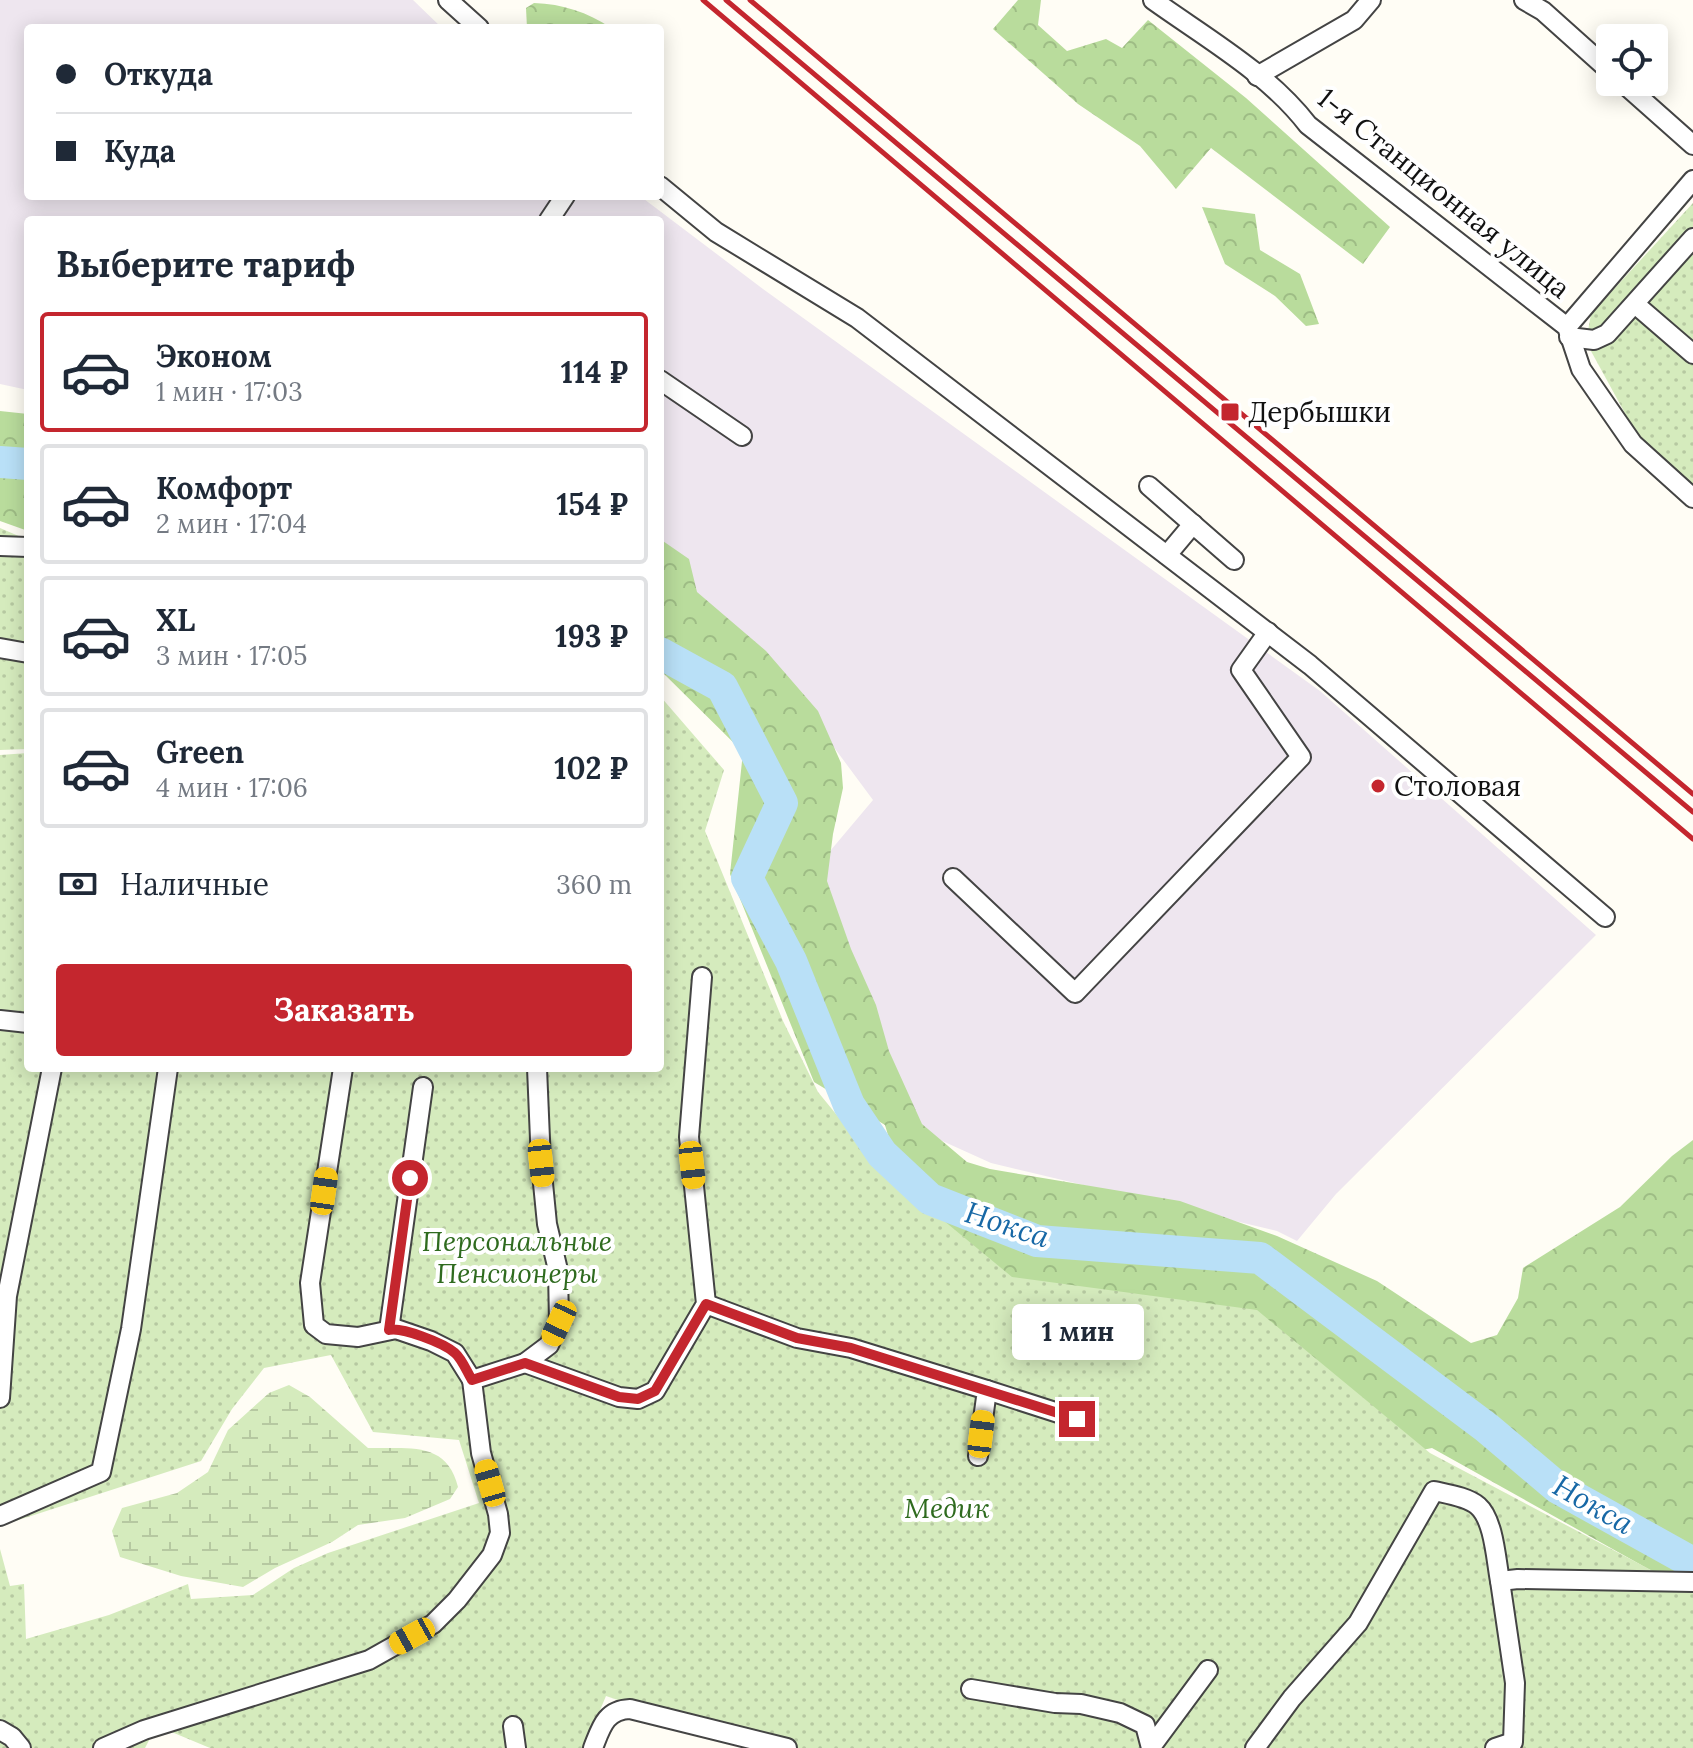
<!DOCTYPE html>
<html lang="ru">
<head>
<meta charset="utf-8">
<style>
  body { margin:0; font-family:Lora,serif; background:#f6f6f7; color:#1f2937; height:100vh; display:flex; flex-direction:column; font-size:30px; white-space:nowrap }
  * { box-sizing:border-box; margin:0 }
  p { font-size:26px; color:#747a83 }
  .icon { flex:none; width:44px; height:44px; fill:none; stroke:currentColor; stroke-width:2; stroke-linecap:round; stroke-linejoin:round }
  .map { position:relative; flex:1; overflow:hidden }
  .sheet { position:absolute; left:24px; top:216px; width:640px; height:856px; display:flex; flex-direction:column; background:#fff; border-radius:8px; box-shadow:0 4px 20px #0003 }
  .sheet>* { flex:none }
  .guide { position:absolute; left:24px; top:24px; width:640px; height:176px; border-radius:8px; box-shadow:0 4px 20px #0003; display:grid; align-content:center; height:176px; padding:0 32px; background:#fff }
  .tools { position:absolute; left:1596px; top:24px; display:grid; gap:16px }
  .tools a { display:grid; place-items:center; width:72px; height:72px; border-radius:8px; background:#fff; box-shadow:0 4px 20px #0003; font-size:40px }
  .end { position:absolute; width:36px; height:36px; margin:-18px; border:10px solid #c4262e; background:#fff; box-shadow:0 0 0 4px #fff }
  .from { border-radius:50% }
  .bubble { position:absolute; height:56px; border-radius:8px; background:#fff; box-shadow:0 4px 20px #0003; font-size:26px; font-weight:700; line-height:56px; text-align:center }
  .car { position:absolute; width:24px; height:48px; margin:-24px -12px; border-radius:10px; box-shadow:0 0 6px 2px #0007; background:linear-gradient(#f5c518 24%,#345 0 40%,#f5c518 0 76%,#345 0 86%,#f5c518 0) }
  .guide b { display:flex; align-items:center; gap:28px; height:76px; font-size:30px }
  .guide b+b { border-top:2px solid #e0e1e3 }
  .guide i { width:20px; height:20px; background:#1f2937 }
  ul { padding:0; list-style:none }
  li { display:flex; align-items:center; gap:24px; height:120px; margin:0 16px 12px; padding:0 16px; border:4px solid #e0e1e3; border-radius:8px }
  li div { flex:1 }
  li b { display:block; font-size:30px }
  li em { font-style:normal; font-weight:700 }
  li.active { border-color:#c4262e }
  li>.icon { width:72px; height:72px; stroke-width:1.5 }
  h2 { padding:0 32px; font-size:36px; line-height:96px }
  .pay { display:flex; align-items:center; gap:20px; height:88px; padding:0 32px; font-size:30px }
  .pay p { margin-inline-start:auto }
  .button { display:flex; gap:16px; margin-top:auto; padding:16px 32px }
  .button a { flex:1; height:92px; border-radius:8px; background:#c4262e; color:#fff; font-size:32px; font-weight:700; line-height:92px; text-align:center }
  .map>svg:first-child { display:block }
</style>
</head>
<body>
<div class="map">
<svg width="1693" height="1748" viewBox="0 0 1693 1748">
  <defs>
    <pattern id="forest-crowns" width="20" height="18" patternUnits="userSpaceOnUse" patternTransform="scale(2)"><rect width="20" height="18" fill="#b9dc9c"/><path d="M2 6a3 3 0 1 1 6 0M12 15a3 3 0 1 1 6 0" fill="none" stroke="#9ebc85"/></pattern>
    <pattern id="wetland-marsh" width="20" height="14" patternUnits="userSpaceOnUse" patternTransform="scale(2)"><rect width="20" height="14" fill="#d5ebbd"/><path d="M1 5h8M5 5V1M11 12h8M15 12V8" fill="none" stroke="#b6c8a1"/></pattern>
    <pattern id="garden-dots" width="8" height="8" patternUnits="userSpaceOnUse" patternTransform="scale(2)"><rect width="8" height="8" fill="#d5ebbd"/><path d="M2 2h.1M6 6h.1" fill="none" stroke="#b6c8a1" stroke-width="1.8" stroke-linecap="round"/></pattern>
  </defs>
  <rect width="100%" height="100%" fill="#fffdf5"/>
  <path fill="#eee6ef" d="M 0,0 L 413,0 L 442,28 L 28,28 L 28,196 L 640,196 L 763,289 L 1320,691 L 1596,935 L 1336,1194 L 1297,1241 L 1277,1231 L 991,1163 L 907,1125 L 804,882 L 873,800 L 770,661 L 660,586 L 660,220 L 28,220 L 28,390 L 0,384 Z"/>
  <g fill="url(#forest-crowns)">
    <path d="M 1018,0 L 1041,0 L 1038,25 L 1067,51 L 1106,39 L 1122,48 L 1148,20 L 1246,98 L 1390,227 L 1363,264 L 1211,148 L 1176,189 L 1140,146 L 1078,104 L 993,29 Z"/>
    <path d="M 534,3 C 563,4 587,12 611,28 L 527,28 L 526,8 Z"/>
    <path d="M 1202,207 L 1255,214 L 1260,250 L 1300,274 L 1319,324 L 1306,326 L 1275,296 L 1225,264 Z"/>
    <path d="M 0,411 L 28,414 L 28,531 L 0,521 Z"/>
    <path d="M 660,539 L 689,559 L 697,592 L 766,651 L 818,711 L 841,763 L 843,788 L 833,834 L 827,881 L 851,949 L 876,1005 L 889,1051 L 922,1124 L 967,1162 L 990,1169 L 1180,1201 L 1277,1236 L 1377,1281 L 1471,1343 L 1497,1335 L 1518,1298 L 1523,1268 L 1620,1207 L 1672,1156 L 1693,1140 L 1693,1580 L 1668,1580 L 1432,1448 L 1398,1455 L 1012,1325 L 918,1223 L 901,1179 L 885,1125 L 814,1082 L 730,874 L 743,752 L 660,670 Z"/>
  </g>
  <path fill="url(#wetland-marsh)" d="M 289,1385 L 310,1397 L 368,1448 C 407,1449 447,1440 458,1487 L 450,1499 L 405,1518 L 358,1525 L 332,1542 L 275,1568 L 243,1587 L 181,1576 L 120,1557 L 112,1531 L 122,1508 L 177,1493 L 208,1472 L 228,1430 L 269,1393 Z"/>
  <g fill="url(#garden-dots)">
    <path d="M 1693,203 L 1693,487 L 1638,437 L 1586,342 L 1591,314 Z"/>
    <path d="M 0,528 L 28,540 L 28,749 L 0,750 Z"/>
    <path d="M 660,696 L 724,770 L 705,831 L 783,1021 L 818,1092 L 880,1168 L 1012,1277 L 1257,1310 L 1430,1453 L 1668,1579 L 1693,1580 L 1693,1748 L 761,1748 L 606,1696 L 584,1748 L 210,1748 L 162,1728 L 155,1729 L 145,1748 L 0,1748 L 0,1549 L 10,1586 L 24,1584 L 26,1639 L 109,1615 L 188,1584 L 191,1599 L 253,1595 L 294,1568 L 328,1553 L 479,1503 L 459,1440 L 373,1432 L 331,1355 L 264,1368 L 232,1409 L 201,1461 L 0,1526 L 0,755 L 28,753 L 28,1068 L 660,1068 Z"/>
  </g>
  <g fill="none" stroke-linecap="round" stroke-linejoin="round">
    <g stroke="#b9e0f7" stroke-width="32">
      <path d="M 0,462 L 28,464"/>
      <path d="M 660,653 L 722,687 L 782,803 L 747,878 L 791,961 L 849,1105 L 882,1154 L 930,1199 L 1037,1241 L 1260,1258 L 1487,1428 L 1558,1488 L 1693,1563"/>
    </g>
    <defs>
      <g id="minor">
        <path d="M 448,0 L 479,28"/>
        <path d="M 1153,0 C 1206,38 1268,73 1308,125 L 1567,327 L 1581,369 L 1633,444 L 1693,498"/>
        <path d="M 1524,0 L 1543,11 L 1610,71"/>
        <path d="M 1257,76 L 1354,20 L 1371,0"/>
        <path d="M 1622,82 L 1693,145"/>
        <path d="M 660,186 L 716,232 L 857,318 L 1310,665 L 1605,917"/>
        <path d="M 549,220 L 565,196"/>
        <path d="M 1635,304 L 1693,354"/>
        <path d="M 1567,327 L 1693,180"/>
        <path d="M 1569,337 L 1594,340 L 1607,334 L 1693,238"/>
        <path d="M 660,380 L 742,436"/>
        <path d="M 1149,486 L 1234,560"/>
        <path d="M 0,546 L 28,547"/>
        <path d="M 1167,555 L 1193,524"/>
        <path d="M 0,648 L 28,653"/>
        <path d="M 953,878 L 1075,993 L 1301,757 L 1241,670 L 1268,632"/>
        <path d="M 0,1020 L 28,1023"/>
        <path d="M 343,1068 L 310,1283 L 314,1325 L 326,1334 L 358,1337 L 396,1329 L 431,1341 L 455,1353 L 472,1380"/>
        <path d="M 706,1304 L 797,1338 L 851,1348 L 987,1390 L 978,1456"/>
        <path d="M 389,1330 L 423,1087"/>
        <path d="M 525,1363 L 549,1345 L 559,1323 L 558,1270 L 547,1224 L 541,1163 L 537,1068"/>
        <path d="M 987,1390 L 1077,1419"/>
        <path d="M 0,1398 L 7,1296 L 52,1068"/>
        <path d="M 0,1516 L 101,1472 L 131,1329 L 168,1068"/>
        <path d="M 971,1689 L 1055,1703 L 1081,1704 L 1120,1713 L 1145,1725 L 1151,1748"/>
        <path d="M 513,1726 L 516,1748"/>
        <path d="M 0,1730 L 12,1737 L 21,1748"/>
        <path d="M 1151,1747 L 1208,1670"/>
        <path d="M 103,1748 L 144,1730 L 369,1660 L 433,1624 L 457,1600 L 492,1555 L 500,1533 L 498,1514 L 481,1453 L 472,1380 L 525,1363 L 619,1397 L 638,1399 L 655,1391 L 706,1304 L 689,1137 L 702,977"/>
        <path d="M 593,1748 C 601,1728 605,1710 630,1709 L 787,1748"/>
        <path d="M 1255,1748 L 1292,1698 L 1358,1623 L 1434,1491 C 1447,1494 1468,1497 1478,1506 C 1494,1520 1496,1560 1500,1581"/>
        <path d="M 1495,1748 L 1513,1742 L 1515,1683 L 1500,1581 L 1518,1579 L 1693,1582"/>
      </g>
    </defs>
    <use href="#minor" stroke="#444" stroke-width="22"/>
    <use href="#minor" stroke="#fff" stroke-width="18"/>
    <g stroke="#c4262e" stroke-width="5">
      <path d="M 703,0 L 1693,839"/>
      <path d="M 726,0 L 1693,812"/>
      <path d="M 750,0 L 1693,794"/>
    </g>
  </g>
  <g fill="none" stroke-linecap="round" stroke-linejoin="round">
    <path stroke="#c4262e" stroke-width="10" d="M 410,1178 L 389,1330 C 402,1327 444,1343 455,1353 C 462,1359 467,1372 472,1380 L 525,1363 L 619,1397 L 638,1399 L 655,1391 L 706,1304 L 797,1338 L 851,1348 L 1077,1419"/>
  </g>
  <g fill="#c4262e" stroke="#fff" stroke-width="3">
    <rect x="1220" y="402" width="20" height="20" rx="4"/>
    <circle cx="1378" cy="786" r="8"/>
  </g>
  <g text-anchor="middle" stroke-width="8" stroke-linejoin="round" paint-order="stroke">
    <g font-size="28" fill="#111" stroke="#fff">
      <text transform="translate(1444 193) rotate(39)" y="10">1-я Станционная улица</text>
    </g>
    <g font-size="28" fill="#111" stroke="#fff" text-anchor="start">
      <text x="1248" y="422">Дербышки</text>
      <text x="1394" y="796">Столовая</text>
    </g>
    <g font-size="28" font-style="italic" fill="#2f6b1f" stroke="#fff">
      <text x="517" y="1251">Персональные<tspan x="517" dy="32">Пенсионеры</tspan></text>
      <text x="947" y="1518">Медик</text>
    </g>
    <g font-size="30" font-style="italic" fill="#1768a6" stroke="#fff">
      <text transform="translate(1007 1225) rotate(18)" y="10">Нокса</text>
      <text transform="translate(1593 1505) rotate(30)" y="10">Нокса</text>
    </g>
  </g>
</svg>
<div class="tools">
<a><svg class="icon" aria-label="locate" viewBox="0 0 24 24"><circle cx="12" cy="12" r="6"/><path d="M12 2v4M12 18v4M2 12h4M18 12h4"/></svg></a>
</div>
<i class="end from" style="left:410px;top:1178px"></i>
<i class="end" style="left:1077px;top:1419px"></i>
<div class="bubble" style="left:1012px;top:1304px;width:132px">1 мин</div>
<i class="car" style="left:541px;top:1163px;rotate:174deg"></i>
<i class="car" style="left:692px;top:1165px;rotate:174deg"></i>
<i class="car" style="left:324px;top:1191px;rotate:8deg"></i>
<i class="car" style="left:559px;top:1323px;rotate:205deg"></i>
<i class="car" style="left:981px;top:1434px;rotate:7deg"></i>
<i class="car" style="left:490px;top:1483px;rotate:344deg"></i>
<i class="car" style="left:412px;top:1636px;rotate:241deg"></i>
<div class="guide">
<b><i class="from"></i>Откуда</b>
<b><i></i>Куда</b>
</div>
<section class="sheet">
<h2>Выберите тариф</h2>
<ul>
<li class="active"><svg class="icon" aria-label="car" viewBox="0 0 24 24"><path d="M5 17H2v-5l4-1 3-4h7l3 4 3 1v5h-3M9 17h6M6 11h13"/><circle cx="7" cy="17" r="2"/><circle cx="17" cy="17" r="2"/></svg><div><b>Эконом</b><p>1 мин · 17:03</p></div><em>114 ₽</em></li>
<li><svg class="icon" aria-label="car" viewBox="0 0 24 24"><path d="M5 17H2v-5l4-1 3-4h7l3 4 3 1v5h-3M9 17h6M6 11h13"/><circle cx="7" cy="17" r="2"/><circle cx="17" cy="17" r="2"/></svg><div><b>Комфорт</b><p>2 мин · 17:04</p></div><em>154 ₽</em></li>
<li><svg class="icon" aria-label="car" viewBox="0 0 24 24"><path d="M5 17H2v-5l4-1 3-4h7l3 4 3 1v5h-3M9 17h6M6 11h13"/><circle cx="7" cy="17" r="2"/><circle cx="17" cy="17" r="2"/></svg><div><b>XL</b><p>3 мин · 17:05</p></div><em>193 ₽</em></li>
<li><svg class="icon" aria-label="car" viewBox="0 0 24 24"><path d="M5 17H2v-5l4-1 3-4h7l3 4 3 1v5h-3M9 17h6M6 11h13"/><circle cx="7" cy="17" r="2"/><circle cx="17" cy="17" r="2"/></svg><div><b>Green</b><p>4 мин · 17:06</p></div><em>102 ₽</em></li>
</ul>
<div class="pay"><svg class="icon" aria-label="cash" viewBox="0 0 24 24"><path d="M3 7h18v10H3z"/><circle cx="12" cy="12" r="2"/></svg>Наличные<p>360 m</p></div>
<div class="button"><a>Заказать</a></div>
</section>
</div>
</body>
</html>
